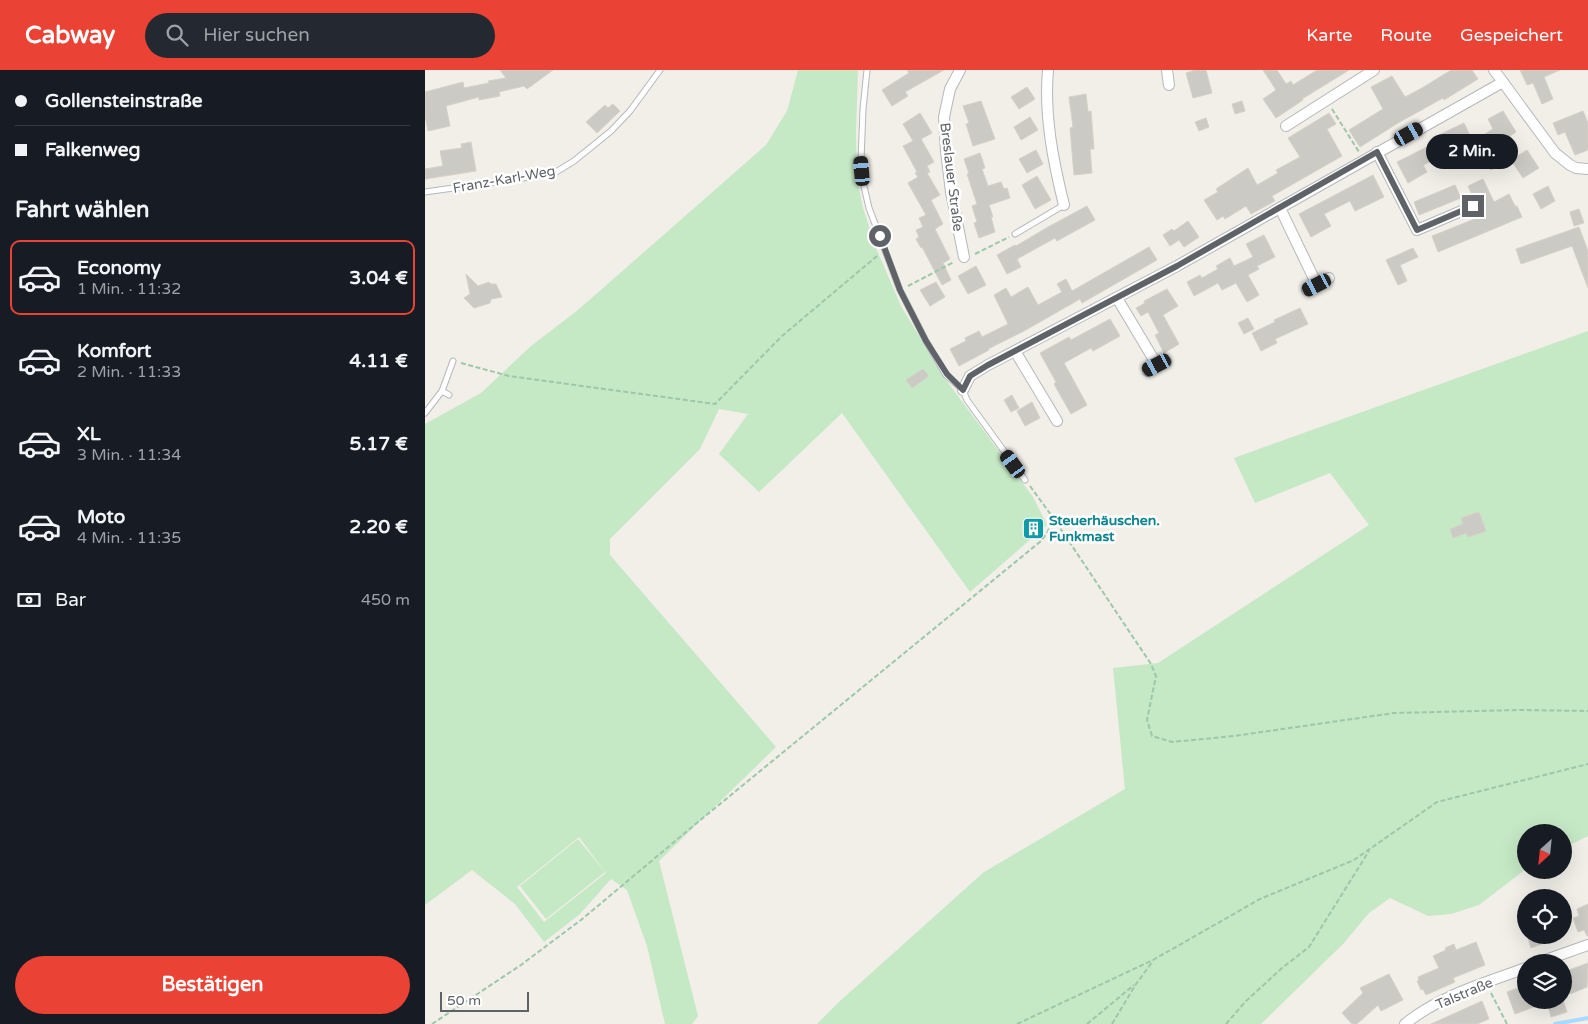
<!DOCTYPE html>
<html lang="de">
<head>
<meta charset="utf-8">
<style>
  body { margin:0; font-family:"Varela Round",sans-serif; background:#242831; color:#f1f3f6; height:100vh; display:flex; flex-direction:column; font-size:19px; white-space:nowrap }
  * { box-sizing:border-box; margin:0 }
  p { font-size:16px; color:#9ea1a6 }
  .icon { flex:none; width:28px; height:28px; fill:none; stroke:currentColor; stroke-width:2; stroke-linecap:round; stroke-linejoin:round }
  .map { position:relative; flex:1; overflow:hidden }
  .side { display:flex; flex-direction:column; background:#171b24; width:425px }
  .side>* { flex:none }
  .hud { display:grid; align-content:center; height:110px; padding:0 15px; background:#171b24 }
  .needle { width:32px; rotate:207deg }
  .tools { position:absolute; left:1092px; top:754px; display:grid; gap:10px }
  .tools a { display:grid; place-items:center; width:55px; height:55px; border-radius:50%; background:#171b24; box-shadow:0 5px 20px #0002; font-size:25px }
  .scale { position:absolute; left:15px; bottom:12px; width:89px; box-sizing:border-box; padding-left:5px; border:2px solid #5f6368; border-top:0; font-size:14px; line-height:18px; white-space:nowrap; color:#5f6368; -webkit-text-stroke:4px #fff; paint-order:stroke }
  .end { position:absolute; width:22px; height:22px; margin:-11px; border:6px solid #5f6368; background:#fff; box-shadow:0 0 0 2px #fff }
  .from { border-radius:50% }
  .bubble { position:absolute; height:35px; border-radius:18px; background:#171b24; box-shadow:0 5px 20px #0002; font-size:16px; font-weight:700; line-height:35px; text-align:center }
  .car { position:absolute; width:15px; height:30px; margin:-15px -8px; border-radius:6px; box-shadow:0 0 4px 1px #0007; background:linear-gradient(#222 24%,#8ab4d8 0 40%,#222 0 76%,#8ab4d8 0 86%,#222 0) }
  .hud b { display:flex; align-items:center; gap:18px; height:48px; font-size:19px }
  .hud b+b { border-top:1px solid #363941 }
  .hud i { width:12px; height:12px; background:#f1f3f6 }
  ul { padding:0; list-style:none }
  li { display:flex; align-items:center; gap:15px; height:75px; margin:0 10px 8px; padding:0 5px; border:2px solid transparent; border-radius:10px }
  li div { flex:1 }
  li b { display:block; font-size:19px }
  li em { font-style:normal; font-weight:700 }
  li.on { border-color:#ea4335 }
  li>.icon { width:45px; height:45px; stroke-width:1.5 }
  h2 { padding:0 15px; font-size:22px; line-height:60px }
  .pay { display:flex; align-items:center; gap:12px; height:55px; padding:0 15px; font-size:19px }
  .pay p { margin-inline-start:auto }
  .button { display:flex; gap:10px; margin-top:auto; padding:10px 15px }
  .button a { flex:1; height:58px; border-radius:30px; background:#ea4335; color:#fff; font-size:20px; font-weight:700; line-height:58px; text-align:center }
  header { display:flex; align-items:center; gap:30px; box-sizing:border-box; height:70px; padding:0 25px; background:#ea4335; color:#fff }
  header strong { font-size:24px }
  nav { display:flex; gap:28px; margin-inline-start:auto; font-size:18px }
  .search { width:350px; height:45px; background:#242831; display:flex; align-items:center; gap:12px; box-sizing:border-box; padding:0 18px; border-radius:28px; color:#9ea1a6; font-size:19px }
  main { display:flex; flex:1; min-height:0 }
  .map>svg:first-child { display:block }
</style>
</head>
<body>
<header>
<strong>Cabway</strong>
<div class="search"><svg class="icon" aria-label="search" viewBox="0 0 24 24"><circle cx="10" cy="10" r="6"/><path d="M15 15l6 6"/></svg>Hier suchen</div>
<nav><a>Karte</a><a>Route</a><a>Gespeichert</a></nav>
</header>
<main>
<section class="side">
<div class="hud">
<b><i class="from"></i>Gollensteinstraße</b>
<b><i></i>Falkenweg</b>
</div>
<h2>Fahrt wählen</h2>
<ul>
<li class="on"><svg class="icon" aria-label="car" viewBox="0 0 24 24"><path d="M5 17H2v-5l4-1 3-4h7l3 4 3 1v5h-3M9 17h6M6 11h13"/><circle cx="7" cy="17" r="2"/><circle cx="17" cy="17" r="2"/></svg><div><b>Economy</b><p>1 Min. · 11:32</p></div><em>3.04 €</em></li>
<li><svg class="icon" aria-label="car" viewBox="0 0 24 24"><path d="M5 17H2v-5l4-1 3-4h7l3 4 3 1v5h-3M9 17h6M6 11h13"/><circle cx="7" cy="17" r="2"/><circle cx="17" cy="17" r="2"/></svg><div><b>Komfort</b><p>2 Min. · 11:33</p></div><em>4.11 €</em></li>
<li><svg class="icon" aria-label="car" viewBox="0 0 24 24"><path d="M5 17H2v-5l4-1 3-4h7l3 4 3 1v5h-3M9 17h6M6 11h13"/><circle cx="7" cy="17" r="2"/><circle cx="17" cy="17" r="2"/></svg><div><b>XL</b><p>3 Min. · 11:34</p></div><em>5.17 €</em></li>
<li><svg class="icon" aria-label="car" viewBox="0 0 24 24"><path d="M5 17H2v-5l4-1 3-4h7l3 4 3 1v5h-3M9 17h6M6 11h13"/><circle cx="7" cy="17" r="2"/><circle cx="17" cy="17" r="2"/></svg><div><b>Moto</b><p>4 Min. · 11:35</p></div><em>2.20 €</em></li>
</ul>
<div class="pay"><svg class="icon" aria-label="cash" viewBox="0 0 24 24"><path d="M3 7h18v10H3z"/><circle cx="12" cy="12" r="2"/></svg>Bar<p>450 m</p></div>
<div class="button"><a>Bestätigen</a></div>
</section>
<div class="map">
<svg width="1163" height="954" viewBox="0 0 1163 954">
  <rect width="100%" height="100%" fill="#f1efe8"/>
  <g fill="#c5e8c5" fill-rule="evenodd">
    <path d="M 373,0 L 433,0 L 431,63 L 432,109 L 438,138 L 451,178 L 476,236 L 518,306 L 608,427 L 622,455 L 545,522 L 417,343 L 334,422 L 294,384 L 323,344 L 294,339 L 275,379 L 185,469 L 185,485 L 351,677 L 234,791 L 273,946 L 267,954 L 240,954 L 222,876 L 202,820 L 186,809 L 155,844 L 119,872 L 90,834 L 47,800 L 0,835 L 0,354 L 56,323 L 106,276 L 153,240 L 341,75 L 362,41 ZM 154,767 L 181,803 L 119,852 L 92,817 Z"/>
    <path d="M 1163,261 L 1163,766 L 1139,778 L 1139,762 L 1101,762 L 1101,799 L 1054,835 L 1026,844 L 1003,846 L 965,828 L 944,843 L 918,874 L 836,954 L 392,954 L 415,931 L 559,802 L 700,719 L 688,598 L 733,593 L 944,455 L 905,403 L 830,433 L 809,388 Z"/>
    <path d="M 153,769 L 180,802 L 121,849 L 95,816 Z"/>
  </g>
  <g fill="none" stroke-linecap="round" stroke-linejoin="round">
    <path stroke="#aadaff" stroke-width="4" d="M 1130,954 L 1163,948"/>
  </g>
  <g fill="#cccac5" stroke="#d6d1c6">
    <path d="M 75,0 L 128,0 L 102,19 L 99,16 L 74,22 L 75,26 L 54,30 L 54,27 L 21,36 L 25,56 L 3,61 L 0,46 L 0,22 L 38,12 L 39,18 L 64,13 L 63,11 L 81,8 Z"/>
    <path d="M 482,0 L 519,0 L 480,22 L 483,26 L 467,36 L 457,20 L 484,3 Z"/>
    <path d="M 770,0 L 781,0 L 787,23 L 768,28 L 761,3 Z"/>
    <path d="M 838,0 L 852,0 L 861,14 L 866,11 L 868,15 L 892,0 L 924,0 L 877,29 L 878,30 L 851,48 L 838,29 L 851,20 Z"/>
    <path d="M 1026,0 L 1047,0 L 1053,9 L 1019,30 L 1018,28 L 973,53 L 935,77 L 924,60 L 958,39 L 946,17 L 967,6 L 980,27 L 997,18 Z"/>
    <path d="M 1095,0 L 1135,0 L 1119,7 L 1128,29 L 1117,34 L 1108,13 L 1102,15 Z"/>
    <path d="M 602,17 L 610,29 L 594,39 L 586,27 Z"/>
    <path d="M 661,24 L 663,42 L 666,41 L 669,79 L 665,79 L 667,103 L 649,105 L 645,58 L 648,57 L 644,27 Z"/>
    <path d="M 556,31 L 570,69 L 548,76 L 541,54 L 544,53 L 538,36 Z"/>
    <path d="M 817,31 L 820,41 L 810,44 L 807,34 Z"/>
    <path d="M 188,34 L 195,41 L 172,63 L 161,52 L 180,35 L 183,38 Z"/>
    <path d="M 1078,41 L 1091,62 L 1077,71 L 1087,88 L 1066,100 L 1049,71 L 1068,59 L 1063,49 Z"/>
    <path d="M 1158,41 L 1163,53 L 1163,80 L 1150,85 L 1140,62 L 1133,65 L 1128,53 Z"/>
    <path d="M 495,43 L 507,63 L 496,69 L 509,92 L 502,96 L 505,102 L 502,103 L 515,125 L 506,130 L 518,154 L 510,159 L 525,189 L 518,193 L 526,210 L 517,215 L 497,177 L 496,178 L 491,169 L 494,167 L 491,160 L 498,157 L 494,148 L 501,145 L 483,113 L 493,107 L 490,103 L 492,102 L 478,76 L 488,71 L 478,54 Z"/>
    <path d="M 904,43 L 911,54 L 902,59 L 917,86 L 847,126 L 850,131 L 826,144 L 821,136 L 800,149 L 798,146 L 792,150 L 779,130 L 793,122 L 791,119 L 823,98 L 832,115 L 853,103 L 851,100 L 875,87 L 863,68 Z"/>
    <path d="M 605,47 L 613,60 L 596,70 L 589,57 Z"/>
    <path d="M 781,48 L 784,57 L 774,61 L 770,52 Z"/>
    <path d="M 1039,53 L 1048,72 L 998,95 L 1002,102 L 983,113 L 972,92 L 1018,69 L 1016,64 Z"/>
    <path d="M 46,72 L 51,101 L 0,109 L 0,99 L 18,96 L 15,81 L 37,78 L 36,74 Z"/>
    <path d="M 611,80 L 618,94 L 602,103 L 594,89 Z"/>
    <path d="M 1102,80 L 1114,98 L 1098,108 L 1086,90 Z"/>
    <path d="M 555,83 L 560,98 L 557,99 L 563,116 L 576,112 L 579,119 L 582,118 L 585,128 L 564,135 L 568,147 L 566,147 L 570,162 L 554,168 L 549,153 L 552,152 L 547,136 L 552,134 L 542,104 L 544,104 L 539,89 Z"/>
    <path d="M 948,105 L 959,127 L 930,141 L 925,131 L 899,144 L 906,156 L 886,167 L 874,144 Z"/>
    <path d="M 612,106 L 626,130 L 610,139 L 597,115 Z"/>
    <path d="M 1058,109 L 1069,132 L 1084,124 L 1090,136 L 1092,136 L 1097,147 L 1013,182 L 1007,166 L 1057,146 L 1054,139 L 1054,133 L 1049,129 L 1043,116 Z"/>
    <path d="M 1030,115 L 1036,128 L 994,145 L 989,132 Z"/>
    <path d="M 1123,116 L 1130,131 L 1116,139 L 1108,124 Z"/>
    <path d="M 662,136 L 670,150 L 632,171 L 630,168 L 592,189 L 596,197 L 582,204 L 572,185 L 590,175 L 591,176 L 623,157 Z"/>
    <path d="M 1154,139 L 1159,153 L 1149,156 L 1145,142 Z"/>
    <path d="M 763,151 L 774,167 L 759,177 L 754,170 L 745,176 L 738,165 L 747,159 L 749,161 Z"/>
    <path d="M 1154,157 L 1163,181 L 1163,218 L 1147,176 L 1096,194 L 1091,179 Z"/>
    <path d="M 839,165 L 850,187 L 832,196 L 834,199 L 823,205 L 834,225 L 822,232 L 811,213 L 797,220 L 793,213 L 769,226 L 762,212 L 775,205 L 777,208 L 793,199 L 791,196 L 805,188 L 809,196 L 828,187 L 821,174 Z"/>
    <path d="M 724,177 L 732,190 L 657,233 L 655,229 L 599,261 L 563,279 L 564,280 L 534,296 L 525,279 L 541,271 L 540,268 L 554,261 L 557,267 L 583,254 L 569,225 L 581,218 L 586,227 L 603,217 L 613,235 L 637,222 L 632,214 L 641,209 L 647,221 Z"/>
    <path d="M 988,178 L 993,187 L 975,195 L 982,211 L 973,215 L 961,190 Z"/>
    <path d="M 551,196 L 561,215 L 543,224 L 533,206 Z"/>
    <path d="M 41,204 L 53,216 L 64,212 L 66,214 L 71,214 L 77,227 L 66,229 L 65,233 L 49,238 L 39,228 L 45,224 Z"/>
    <path d="M 511,212 L 520,227 L 505,236 L 495,220 Z"/>
    <path d="M 742,219 L 753,236 L 738,245 L 754,274 L 739,283 L 730,265 L 734,263 L 723,242 L 716,246 L 711,238 L 720,233 L 719,231 Z"/>
    <path d="M 875,238 L 883,254 L 850,269 L 852,273 L 836,281 L 827,263 L 850,252 L 849,250 Z"/>
    <path d="M 823,248 L 829,259 L 819,264 L 813,253 Z"/>
    <path d="M 685,249 L 695,266 L 668,281 L 666,278 L 639,293 L 662,335 L 646,344 L 629,314 L 631,312 L 615,283 L 644,267 L 646,270 Z"/>
    <path d="M 498,299 L 504,306 L 487,318 L 481,310 Z"/>
    <path d="M 587,325 L 594,338 L 586,342 L 579,330 Z"/>
    <path d="M 607,332 L 615,348 L 600,356 L 592,341 Z"/>
    <path d="M 1054,442 L 1061,461 L 1043,467 L 1041,463 L 1028,468 L 1025,459 L 1038,454 L 1036,448 Z"/>
    <path d="M 607,448 L 614,454 L 608,461 L 601,454 Z"/>
    <path d="M 1163,834 L 1163,866 L 1162,866 L 1159,860 L 1153,862 L 1148,848 L 1154,846 L 1152,839 Z"/>
    <path d="M 1102,865 L 1138,865 L 1138,866 L 1106,878 Z"/>
    <path d="M 1051,872 L 1060,895 L 1028,908 L 1030,912 L 1001,925 L 998,919 L 996,920 L 992,911 L 994,910 L 993,907 L 1014,898 L 1008,886 L 1021,880 L 1020,878 L 1029,874 L 1031,880 Z"/>
    <path d="M 1163,893 L 1162,917 L 1145,924 L 1139,907 L 1139,902 Z"/>
    <path d="M 964,904 L 978,930 L 956,941 L 953,935 L 932,954 L 927,954 L 917,943 L 938,923 L 935,918 Z"/>
    <path d="M 1101,915 L 1101,930 L 1138,930 L 1142,942 L 1126,947 L 1122,932 L 1090,944 L 1082,922 Z"/>
    <path d="M 1057,931 L 1064,949 L 1052,954 L 1006,954 Z"/>
  </g>
  <g fill="none" stroke-linecap="round" stroke-linejoin="round">
    <defs>
      <g id="service">
        <path d="M 442,0 L 438,39 L 436,90 L 438,112 L 444,138 L 475,220 L 501,271 L 521,305 L 538,320 L 542,330 L 600,410"/>
        <path d="M 0,122 L 112,106 L 131,102 L 149,91 L 186,61 L 205,41 L 235,0"/>
        <path d="M 590,164 L 639,135"/>
        <path d="M 17,321 L 24,325"/>
        <path d="M 0,343 L 17,321 L 28,291"/>
      </g>
      <g id="minor">
        <path d="M 535,0 L 525,19 L 519,47 L 521,81 L 526,122 L 539,187"/>
        <path d="M 623,0 C 619,45 628,91 639,135"/>
        <path d="M 742,0 L 744,15"/>
        <path d="M 1069,0 L 1130,83 L 1145,95 L 1151,98 L 1163,99"/>
        <path d="M 861,56 L 949,0"/>
        <path d="M 952,82 L 992,160 L 1048,136"/>
        <path d="M 855,138 L 892,215"/>
        <path d="M 882,220 L 904,208"/>
        <path d="M 692,228 L 732,295"/>
        <path d="M 590,281 L 632,351"/>
        <path d="M 723,301 L 741,292"/>
        <path d="M 538,320 L 545,306 L 563,295 L 752,196 L 1078,12"/>
        <path d="M 1115,892 L 1163,875"/>
        <path d="M 980,954 C 1014,926 1060,913 1101,898"/>
      </g>
    </defs>
    <use href="#service" stroke="#b5b8bc" stroke-width="7"/>
    <use href="#minor" stroke="#b5b8bc" stroke-width="12"/>
    <g stroke="#9cc7a9" stroke-width="2" stroke-dasharray="5 2.5" stroke-linecap="butt">
      <path d="M 907,39 L 934,82"/>
      <path d="M 550,184 L 584,167"/>
      <path d="M 483,216 L 529,192"/>
      <path d="M 36,293 L 84,306 L 290,334 L 357,266 L 452,186"/>
      <path d="M 605,416 L 629,449 L 726,594 L 731,606 L 722,650 L 727,666 L 747,672 L 809,666 L 969,643 L 1094,640 L 1163,641"/>
      <path d="M 1066,923 L 1082,954"/>
      <path d="M 7,954 L 96,895 L 156,850 L 273,752 L 616,471 L 622,463 L 629,449"/>
      <path d="M 592,954 L 728,890 L 835,829 L 929,790 L 1012,732 L 1163,694"/>
      <path d="M 662,954 L 709,915"/>
      <path d="M 687,954 L 711,914 L 728,891"/>
      <path d="M 801,954 L 820,932 L 857,898 L 884,877 L 944,781"/>
    </g>
    <use href="#service" stroke="#fff" stroke-width="5"/>
    <use href="#minor" stroke="#fff" stroke-width="10"/>
  </g>
  <g fill="none" stroke-linecap="round" stroke-linejoin="round">
    <path stroke="#5f6368" stroke-width="6" d="M 455,166 L 475,220 L 501,271 L 522,304 L 538,320 L 545,306 L 563,295 L 752,196 L 952,82 L 992,160 L 1048,136"/>
  </g>
  <defs>
    <symbol id="building-square" viewBox="-11 -11 22 22"><rect x="-9" y="-9" width="18" height="18" rx="4" fill="#0f9aa8" stroke="#fff"/><path d="M-4-6H4V6H1V3H-1V6H-4ZM-2.5-4.3h1.7v1.8h-1.7ZM.8-4.3h1.7v1.8H.8ZM-2.5-1h1.7V.8h-1.7ZM.8-1h1.7V.8H.8Z" fill="#fff"/></symbol>
  </defs>
  <g fill-rule="evenodd">
    <use href="#building-square" x="596" y="446" width="25" height="25"/>
  </g>
  <g text-anchor="middle" stroke-width="5" stroke-linejoin="round" paint-order="stroke">
    <g font-size="14" fill="#5f6368" stroke="#fff">
      <text transform="translate(527 107) rotate(83)" y="5">Breslauer Straße</text>
      <text transform="translate(79 109) rotate(-10)" y="5">Franz-Karl-Weg</text>
      <text transform="translate(1039 923) rotate(-23)" y="5">Talstraße</text>
    </g>
    <g font-size="14" font-weight="bold" fill="#0d838f" stroke="#fff" text-anchor="start">
      <text x="624" y="455">Steuerhäuschen.<tspan x="624" dy="16">Funkmast</tspan></text>
    </g>
  </g>
</svg>
<div class="tools">
<a><svg class="needle" viewBox="-14 -14 28 28"><path d="M0-13l5 13h-10z" fill="#e53935"/><path d="M0 13l5-13h-10z" fill="#9ea1a6"/></svg></a>
<a><svg class="icon" aria-label="locate" viewBox="0 0 24 24"><circle cx="12" cy="12" r="6"/><path d="M12 2v4M12 18v4M2 12h4M18 12h4"/></svg></a>
<a><svg class="icon" aria-label="layers" viewBox="0 0 24 24"><path d="M12 4l9 5-9 5-9-5zM3 14l9 5 9-5"/></svg></a>
</div>
<div class="scale">50 m</div>
<i class="end from" style="left:455px;top:166px"></i>
<i class="end" style="left:1048px;top:136px"></i>
<div class="bubble" style="left:1001px;top:64px;width:92px">2 Min.</div>
<i class="car" style="left:984px;top:64px;rotate:61deg"></i>
<i class="car" style="left:437px;top:101px;rotate:355deg"></i>
<i class="car" style="left:892px;top:215px;rotate:243deg"></i>
<i class="car" style="left:732px;top:295px;rotate:242deg"></i>
<i class="car" style="left:588px;top:394px;rotate:324deg"></i>
</div>
</main>
</body>
</html>
